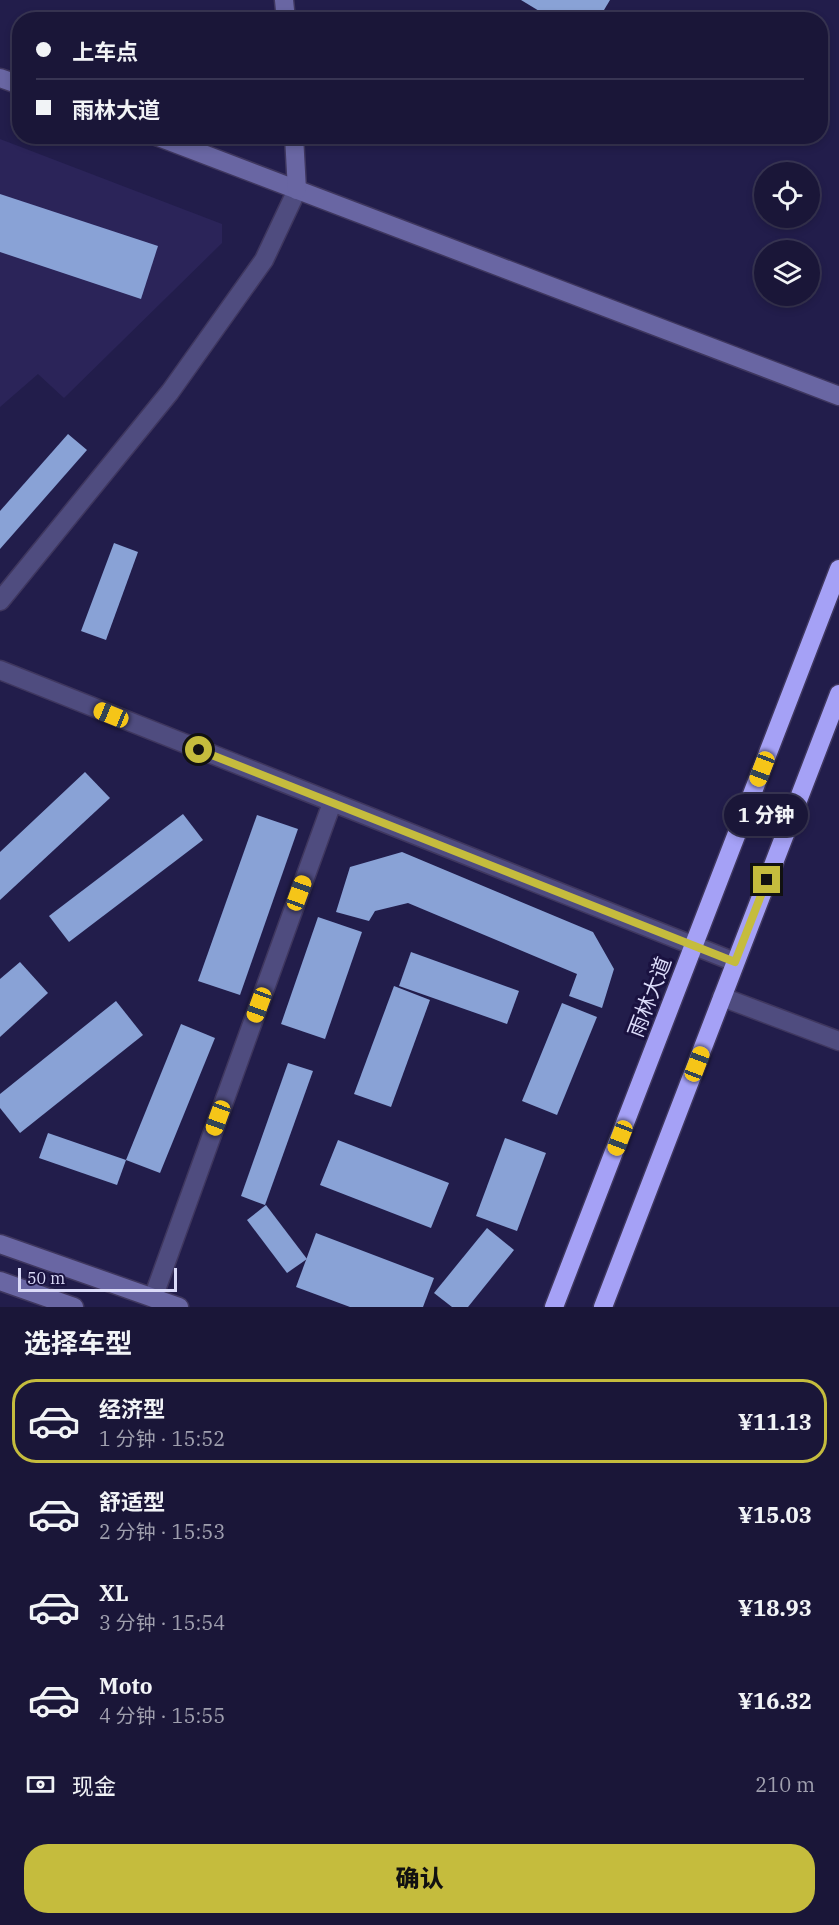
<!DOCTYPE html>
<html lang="zh">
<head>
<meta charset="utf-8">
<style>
  body { margin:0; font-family:"IBM Plex Serif","Noto Sans SC",serif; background:#272343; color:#f1f3f6; height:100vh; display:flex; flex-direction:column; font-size:22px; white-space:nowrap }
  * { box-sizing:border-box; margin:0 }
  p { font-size:20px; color:#9f9fae }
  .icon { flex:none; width:33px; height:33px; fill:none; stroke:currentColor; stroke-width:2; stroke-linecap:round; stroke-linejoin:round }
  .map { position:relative; height:1307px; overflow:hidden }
  .sheet { display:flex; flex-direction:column; background:#1a1638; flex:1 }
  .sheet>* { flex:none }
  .guide { position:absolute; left:12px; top:12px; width:816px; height:132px; border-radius:24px; box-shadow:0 3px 9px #0003,0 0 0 2px #383553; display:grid; align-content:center; height:132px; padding:0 24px; background:#1a1638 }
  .fabs { position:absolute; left:754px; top:162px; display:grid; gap:12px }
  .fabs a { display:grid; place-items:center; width:66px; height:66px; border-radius:50%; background:#1a1638; box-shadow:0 3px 9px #0003,0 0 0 2px #383553; font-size:30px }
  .scale { position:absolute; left:18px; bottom:15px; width:159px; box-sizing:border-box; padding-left:6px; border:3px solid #dadaf8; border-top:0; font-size:16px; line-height:21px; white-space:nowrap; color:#dadaf8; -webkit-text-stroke:4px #1a1240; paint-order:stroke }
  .end { position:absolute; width:27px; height:27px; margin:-14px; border:8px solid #c5bc3d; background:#111; box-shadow:0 0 0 3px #111 }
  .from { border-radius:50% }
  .bubble { position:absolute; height:42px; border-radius:21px; background:#1a1638; box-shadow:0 3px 9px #0003,0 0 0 2px #383553; font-size:20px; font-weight:800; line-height:42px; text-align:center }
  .car { position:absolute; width:18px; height:36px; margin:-18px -9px; border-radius:8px; box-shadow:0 0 4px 2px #0007; background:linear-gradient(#f5c518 24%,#345 0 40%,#f5c518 0 76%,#345 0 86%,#f5c518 0) }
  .guide b { display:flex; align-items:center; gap:21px; height:57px; font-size:22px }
  .guide b+b { border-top:2px solid #383553 }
  .guide i { width:15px; height:15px; background:#f1f3f6 }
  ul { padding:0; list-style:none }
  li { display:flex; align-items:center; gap:18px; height:84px; margin:0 12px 9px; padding:0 12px; border:3px solid transparent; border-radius:24px }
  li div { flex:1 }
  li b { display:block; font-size:22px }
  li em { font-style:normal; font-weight:800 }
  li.selected { border-color:#c5bc3d }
  li>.icon { width:54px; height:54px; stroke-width:1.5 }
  h2 { padding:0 24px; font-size:27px; line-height:72px }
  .pay { display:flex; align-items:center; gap:15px; height:66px; padding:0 24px; font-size:22px }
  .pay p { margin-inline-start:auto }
  .primary-button { display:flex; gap:12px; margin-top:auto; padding:12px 24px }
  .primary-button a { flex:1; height:69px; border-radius:24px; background:#c5bc3d; color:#111; font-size:24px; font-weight:800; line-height:69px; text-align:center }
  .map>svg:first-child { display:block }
</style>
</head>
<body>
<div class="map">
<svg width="839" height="1307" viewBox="0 0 839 1307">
  <rect width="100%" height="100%" fill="#221d4b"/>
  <path fill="#2b2459" d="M 0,139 L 222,224 L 222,243 L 64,398 L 38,374 L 0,407 Z"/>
  <g fill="#89a2d6">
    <path d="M 521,0 L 610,0 L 598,20 L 554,20 Z"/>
    <path d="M 0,194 L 158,246 L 141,299 L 0,252 Z"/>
    <path d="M 68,434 L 87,450 L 0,549 L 0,511 Z"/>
    <path d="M 114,543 L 138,552 L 106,640 L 81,631 Z"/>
    <path d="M 85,772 L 110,798 L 0,900 L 0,852 Z"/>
    <path d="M 183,814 L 203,840 L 69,942 L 49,916 Z"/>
    <path d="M 257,815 L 298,829 L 240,995 L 198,981 Z"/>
    <path d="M 402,852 L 593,932 L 614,969 L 602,1008 L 569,996 L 577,974 L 408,903 L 375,911 L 369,921 L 336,912 L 350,867 Z"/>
    <path d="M 318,917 L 362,932 L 325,1039 L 281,1024 Z"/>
    <path d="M 411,952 L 519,991 L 507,1024 L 399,986 Z"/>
    <path d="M 20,962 L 48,993 L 0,1037 L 0,979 Z"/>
    <path d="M 394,986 L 430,1000 L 391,1107 L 354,1094 Z"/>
    <path d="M 116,1001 L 143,1035 L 20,1133 L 0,1108 L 0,1094 Z"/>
    <path d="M 562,1003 L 597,1017 L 557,1115 L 522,1101 Z"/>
    <path d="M 181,1024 L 215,1038 L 160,1173 L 126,1160 Z"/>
    <path d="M 288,1063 L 313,1071 L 265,1205 L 241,1196 Z"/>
    <path d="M 48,1133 L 126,1160 L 117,1185 L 39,1158 Z"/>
    <path d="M 505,1138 L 546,1153 L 517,1231 L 476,1216 Z"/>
    <path d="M 338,1140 L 449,1183 L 431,1228 L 320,1185 Z"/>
    <path d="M 266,1205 L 307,1259 L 287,1273 L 247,1220 Z"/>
    <path d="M 487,1228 L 514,1250 L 468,1307 L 452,1307 L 434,1293 Z"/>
    <path d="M 316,1233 L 434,1278 L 423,1307 L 350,1307 L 296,1287 Z"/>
  </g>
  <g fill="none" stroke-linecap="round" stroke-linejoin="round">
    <defs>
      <g id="street">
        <path d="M 0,601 L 170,392 L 264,260 L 297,190"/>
        <path d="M 0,670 L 735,962"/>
        <path d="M 722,997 L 839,1041"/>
        <path d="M 153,1298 L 332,803"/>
      </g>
      <g id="secondary">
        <path d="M 284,0 L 286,20"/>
        <path d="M 0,78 L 20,85"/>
        <path d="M 156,136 L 839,396"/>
        <path d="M 294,136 L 297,190"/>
        <path d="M 0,1244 L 179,1307"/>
        <path d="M 0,1281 L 74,1307"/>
      </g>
      <g id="highway">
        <path d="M 554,1307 L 839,569"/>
        <path d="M 603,1307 L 839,694"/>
      </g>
    </defs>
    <use href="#street" stroke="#3f375f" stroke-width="21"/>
    <use href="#secondary" stroke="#3f375f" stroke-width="21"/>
    <use href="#highway" stroke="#3f375f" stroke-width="21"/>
    <use href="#street" stroke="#4f4c7f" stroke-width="18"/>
    <use href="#secondary" stroke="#6966a3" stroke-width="18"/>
    <use href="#highway" stroke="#a5a1f6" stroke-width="18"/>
  </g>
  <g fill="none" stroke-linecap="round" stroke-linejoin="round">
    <path stroke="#c5bc3d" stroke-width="8" d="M 199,750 L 735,962 L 767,880"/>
  </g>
  <g text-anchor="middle" stroke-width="6" stroke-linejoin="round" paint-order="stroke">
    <g font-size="21" fill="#dadaf8" stroke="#1a1240">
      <text transform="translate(650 997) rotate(-69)" y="7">雨林大道</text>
    </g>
  </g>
</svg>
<div class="fabs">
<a><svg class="icon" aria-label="locate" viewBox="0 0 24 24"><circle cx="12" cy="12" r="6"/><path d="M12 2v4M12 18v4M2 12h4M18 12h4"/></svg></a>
<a><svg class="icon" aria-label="layers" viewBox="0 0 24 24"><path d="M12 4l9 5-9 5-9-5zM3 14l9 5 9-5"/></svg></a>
</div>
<div class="scale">50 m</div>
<i class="end from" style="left:199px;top:750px"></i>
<i class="end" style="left:767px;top:880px"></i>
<div class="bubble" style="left:724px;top:794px;width:84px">1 分钟</div>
<i class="car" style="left:111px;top:715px;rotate:292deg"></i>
<i class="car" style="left:762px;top:769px;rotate:201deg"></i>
<i class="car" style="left:299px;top:893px;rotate:20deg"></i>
<i class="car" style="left:259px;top:1005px;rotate:200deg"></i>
<i class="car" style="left:697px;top:1064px;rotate:21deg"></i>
<i class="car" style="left:218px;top:1118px;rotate:200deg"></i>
<i class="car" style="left:620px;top:1138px;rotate:201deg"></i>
<div class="guide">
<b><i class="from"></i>上车点</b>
<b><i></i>雨林大道</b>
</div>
</div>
<section class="sheet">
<h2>选择车型</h2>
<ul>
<li class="selected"><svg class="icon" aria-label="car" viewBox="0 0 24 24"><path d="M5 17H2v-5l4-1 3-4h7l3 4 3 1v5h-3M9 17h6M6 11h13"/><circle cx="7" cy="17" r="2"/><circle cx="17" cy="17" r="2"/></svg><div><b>经济型</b><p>1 分钟 · 15:52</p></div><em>¥11.13</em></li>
<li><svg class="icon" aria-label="car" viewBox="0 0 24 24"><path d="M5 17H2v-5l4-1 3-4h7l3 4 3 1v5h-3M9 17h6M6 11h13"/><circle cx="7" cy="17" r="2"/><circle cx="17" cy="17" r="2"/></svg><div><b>舒适型</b><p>2 分钟 · 15:53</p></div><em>¥15.03</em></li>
<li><svg class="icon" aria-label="car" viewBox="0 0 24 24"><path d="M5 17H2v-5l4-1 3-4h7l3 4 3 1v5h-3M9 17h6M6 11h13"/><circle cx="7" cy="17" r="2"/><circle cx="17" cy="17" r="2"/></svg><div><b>XL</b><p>3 分钟 · 15:54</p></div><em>¥18.93</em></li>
<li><svg class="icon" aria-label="car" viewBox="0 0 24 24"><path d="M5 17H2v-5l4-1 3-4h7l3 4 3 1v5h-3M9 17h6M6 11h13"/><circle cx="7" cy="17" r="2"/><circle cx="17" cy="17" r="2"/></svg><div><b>Moto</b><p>4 分钟 · 15:55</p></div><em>¥16.32</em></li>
</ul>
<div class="pay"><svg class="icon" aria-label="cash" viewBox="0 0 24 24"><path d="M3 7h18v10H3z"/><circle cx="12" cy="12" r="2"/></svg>现金<p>210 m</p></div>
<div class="primary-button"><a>确认</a></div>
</section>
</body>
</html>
